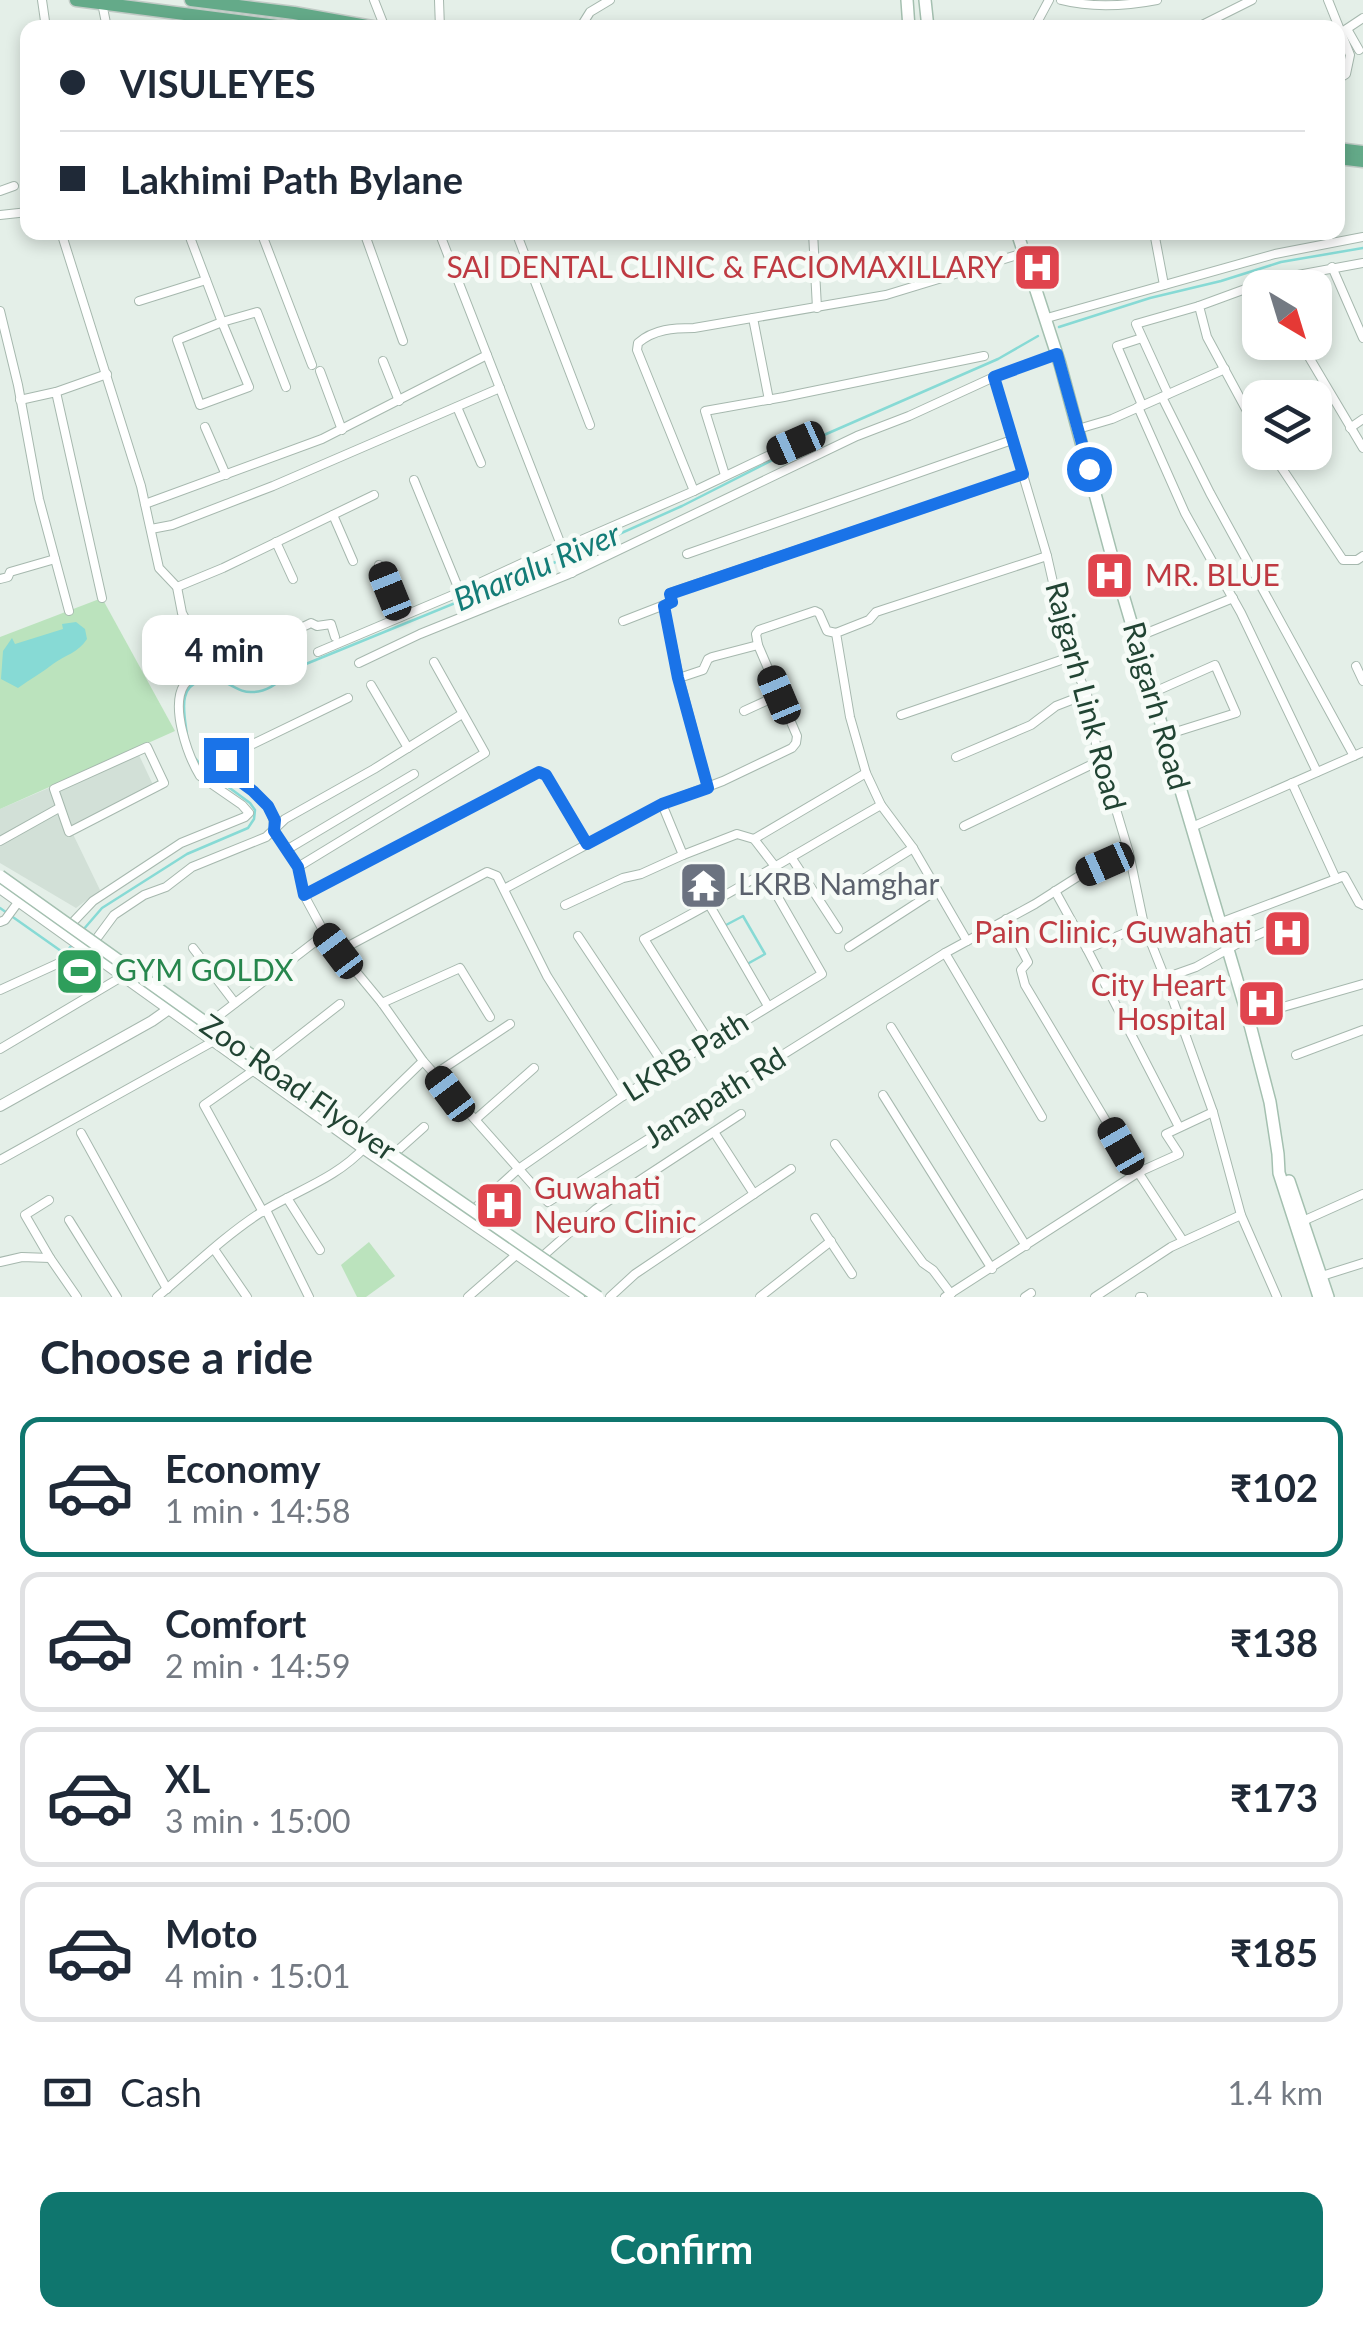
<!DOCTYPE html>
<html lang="en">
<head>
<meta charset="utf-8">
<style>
  body { margin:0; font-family:Lato,sans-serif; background:#f6f6f7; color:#1f2937; height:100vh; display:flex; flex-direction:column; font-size:38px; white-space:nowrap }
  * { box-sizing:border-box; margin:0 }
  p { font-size:32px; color:#747a83 }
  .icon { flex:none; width:55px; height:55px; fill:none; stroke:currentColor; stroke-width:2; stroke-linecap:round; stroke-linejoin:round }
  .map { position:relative; height:1297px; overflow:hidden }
  .drawer { display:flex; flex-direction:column; background:#fff; flex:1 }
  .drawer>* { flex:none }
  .hud { position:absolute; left:20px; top:20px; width:1325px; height:220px; border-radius:20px; box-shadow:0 5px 15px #0003; display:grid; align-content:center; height:220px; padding:0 40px; background:#fff }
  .needle { width:65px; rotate:142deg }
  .controls { position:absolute; left:1242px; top:270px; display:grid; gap:20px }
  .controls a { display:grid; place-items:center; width:90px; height:90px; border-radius:20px; background:#fff; box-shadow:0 5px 15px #0003; font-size:50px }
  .end { position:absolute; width:45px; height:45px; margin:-22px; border:12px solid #1a73e8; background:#fff; box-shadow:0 0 0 5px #fff }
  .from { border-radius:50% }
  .bubble { position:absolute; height:70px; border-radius:20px; background:#fff; box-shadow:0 5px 15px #0003; font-size:32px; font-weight:700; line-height:70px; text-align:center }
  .car { position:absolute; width:30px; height:60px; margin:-30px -15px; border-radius:12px; box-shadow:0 0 8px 2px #0007; background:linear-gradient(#222 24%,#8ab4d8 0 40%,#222 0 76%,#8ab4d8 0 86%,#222 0) }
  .hud b { display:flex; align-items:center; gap:35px; height:95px; font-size:38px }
  .hud b+b { border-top:2px solid #e0e1e3 }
  .hud i { width:25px; height:25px; background:#1f2937 }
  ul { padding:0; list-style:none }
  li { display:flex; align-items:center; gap:30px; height:140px; margin:0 20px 15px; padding:0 20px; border:5px solid #e0e1e3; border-radius:20px }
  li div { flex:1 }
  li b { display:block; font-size:38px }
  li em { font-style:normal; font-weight:700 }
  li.on { border-color:#0f766e }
  li>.icon { width:90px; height:90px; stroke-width:1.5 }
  h2 { padding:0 40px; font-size:45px; line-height:120px }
  .pay { display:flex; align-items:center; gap:25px; height:110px; padding:0 40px; font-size:38px }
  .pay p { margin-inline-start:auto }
  .action { display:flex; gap:20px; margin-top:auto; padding:20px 40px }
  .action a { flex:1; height:115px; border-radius:20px; background:#0f766e; color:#fff; font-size:40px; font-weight:700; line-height:115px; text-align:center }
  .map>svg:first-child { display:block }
</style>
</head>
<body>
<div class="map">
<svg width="1363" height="1297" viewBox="0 0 1363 1297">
  <rect width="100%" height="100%" fill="#e4efe8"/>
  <path fill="#d2e0d7" d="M 138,753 L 154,787 L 71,830 L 100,890 L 76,908 L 0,863 L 0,809 L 51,787 L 56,790 Z"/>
  <g fill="#bbe3bd">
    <path d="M 102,598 L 175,731 L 0,809 L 0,637 Z"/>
    <path d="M 369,1242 L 395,1276 L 366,1297 L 357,1297 L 341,1265 Z"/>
  </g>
  <path fill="#87dad5" d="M 76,622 L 85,629 L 87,639 C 78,653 65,655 53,664 C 42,673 30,679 18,688 L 1,679 L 3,651 L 12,638 L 15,644 L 63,629 L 62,624 Z"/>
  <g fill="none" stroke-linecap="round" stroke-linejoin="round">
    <g stroke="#87dad5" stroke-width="2.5">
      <path d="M 1059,327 L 1150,298 L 1221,281 L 1281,262 L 1363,248"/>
      <path d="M 570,556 L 682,506 L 808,442 L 998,359 L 1038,336"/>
      <path d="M 187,736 C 186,725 182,708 185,697 C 188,680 210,677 224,682 C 234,686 241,693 253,692 C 273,691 284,676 301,666 L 563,559"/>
      <path d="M 0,908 L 61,951 L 67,951 L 72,945"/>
      <path d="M 726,925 L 743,916 L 765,954 L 749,963"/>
      <path d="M 83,930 L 102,908 L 187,854 L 248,828 L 254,819 L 255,810 L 250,803 L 204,769 L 195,758"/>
    </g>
    <defs>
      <g id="minor">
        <path d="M 42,0 L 46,28"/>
        <path d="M 374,0 L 385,28"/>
        <path d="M 439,0 L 440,28"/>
        <path d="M 1061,0 C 1092,8 1126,6 1157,0"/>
        <path d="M 1328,0 L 1350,55 L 1346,74 L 1338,79"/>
        <path d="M 102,3 L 107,28"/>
        <path d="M 580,28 L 590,12 L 610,0"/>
        <path d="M 1034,28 L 1049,0"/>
        <path d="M 1200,28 L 1202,25 L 1252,0"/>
        <path d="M 1347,29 L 1359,50"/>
        <path d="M 1342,32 L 1363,18"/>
        <path d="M 0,191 L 14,186"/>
        <path d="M 0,215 L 28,212"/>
        <path d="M 61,232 L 141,486 L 159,568 L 177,587 L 182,613 L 213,669"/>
        <path d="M 188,232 L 222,322 L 177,340 L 200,405 L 249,387 L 222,322 L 257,312 L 286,387"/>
        <path d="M 261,232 L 312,365"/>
        <path d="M 364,232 L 403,341"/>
        <path d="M 439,232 L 572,573"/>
        <path d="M 516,232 L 590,425"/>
        <path d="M 813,232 L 817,308"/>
        <path d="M 1154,232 L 1164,285"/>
        <path d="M 1332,267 L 1363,338"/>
        <path d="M 139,301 L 206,280"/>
        <path d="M 0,311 L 18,385 L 39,499 L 69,611"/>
        <path d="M 753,318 L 769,400"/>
        <path d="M 1047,318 L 1275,254 L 1363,237"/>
        <path d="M 1142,338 L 1117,346 L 1142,405"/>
        <path d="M 1300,342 L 1363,448"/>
        <path d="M 383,361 L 399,401"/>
        <path d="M 320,371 L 342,430"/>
        <path d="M 994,377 L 1047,556 L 1070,657 L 1087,694 L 1099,761 L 1106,776 L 1129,853 L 1144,925 L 1165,978 L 1213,1112 L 1241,1215 L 1277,1297"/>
        <path d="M 56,392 L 107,374"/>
        <path d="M 1168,394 L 1136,324 L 1199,306"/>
        <path d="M 1162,397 L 1210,493 L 1354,756"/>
        <path d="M 20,400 L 56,392 L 102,598"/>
        <path d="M 457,407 L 481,463"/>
        <path d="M 1138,407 L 1185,513 L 1241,613 L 1317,772"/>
        <path d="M 205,427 L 226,475"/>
        <path d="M 1350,428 L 1363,419"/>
        <path d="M 1078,429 L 1112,419 L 1225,369"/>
        <path d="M 1260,435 L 1207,337 L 1199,306 L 1270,280 L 1363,263"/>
        <path d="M 1271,452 L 1343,560 L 1357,560 L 1363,556"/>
        <path d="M 725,475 L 705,411 L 784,397 L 984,356"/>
        <path d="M 414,480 L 460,592"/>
        <path d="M 694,491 L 637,350 L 638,343 C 654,329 674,328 694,328 L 886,295 L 1027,252"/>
        <path d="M 145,504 L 322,439 L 487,355"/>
        <path d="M 333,515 L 353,561"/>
        <path d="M 151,529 L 172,525 L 273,486 L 500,388"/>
        <path d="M 276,542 L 293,579"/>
        <path d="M 687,554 L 1012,440"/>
        <path d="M 379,565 L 400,617"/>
        <path d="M 0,579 L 8,577 L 10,572 L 55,559"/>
        <path d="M 177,587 L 223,568 L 374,495"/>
        <path d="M 664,606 L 679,678 L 708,787"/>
        <path d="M 623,621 L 672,602 L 670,593 L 1023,474"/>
        <path d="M 1137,637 L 1233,598"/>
        <path d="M 318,652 L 460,592 L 561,545 L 565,547 L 694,491 L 816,433"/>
        <path d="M 359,663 L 420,634 L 569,574 L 857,436 L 909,416 L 994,377 L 1057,354"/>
        <path d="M 1356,666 L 1363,681"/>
        <path d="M 679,678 L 703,670 L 708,659 L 712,657 L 758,645"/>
        <path d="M 371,685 L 408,748"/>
        <path d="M 1154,692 L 1215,665 L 1236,713 L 1166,735"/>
        <path d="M 744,711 L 779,695"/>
        <path d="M 901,715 L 1070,657"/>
        <path d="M 147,747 L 164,783 L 69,832 L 54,789 Z"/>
        <path d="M 956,757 L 1031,725 L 1056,706 L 1087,694"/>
        <path d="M 1292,783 L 1336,879"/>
        <path d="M 662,804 L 683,855 L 737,834 L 754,839 L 774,865"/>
        <path d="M 964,826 L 1099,761"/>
        <path d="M 1192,827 L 1363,752"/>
        <path d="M 274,831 L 298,867 L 304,895 L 325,934 L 382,1003 L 423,1061 L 548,1202 L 945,953 L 1035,904 L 1082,874 L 1129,853"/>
        <path d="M 274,831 C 277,802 247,788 227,772 L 225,765 L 228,756 L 348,698"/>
        <path d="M 754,839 L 866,773"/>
        <path d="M 0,841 L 59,808"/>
        <path d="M 288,849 L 414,774"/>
        <path d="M 791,857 L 838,929"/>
        <path d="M 298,867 L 485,753 L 434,662"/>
        <path d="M 854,885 L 913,848"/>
        <path d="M 504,889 L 662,804 L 723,781 L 792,748 L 796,743 L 797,736 L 758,645 L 756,634 L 759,630 L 815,611 L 819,613 L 827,631 L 836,633"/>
        <path d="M 1055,891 L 1087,949"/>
        <path d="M 304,895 L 539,772 L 546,775 L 587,845"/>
        <path d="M 565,905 L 623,878 L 641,874 L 683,855"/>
        <path d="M 710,906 L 768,1006"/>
        <path d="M 1006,919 L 1028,962 L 1021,970 L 1025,985 L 1121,1146 L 1183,1241"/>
        <path d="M 74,921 L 93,901 L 181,843 L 245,817 L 249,813 L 242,805 L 200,776 C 188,756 170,707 184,685 C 187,681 191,677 195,675 C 202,671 211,670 218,667 C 249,652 280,638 311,623 L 317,626 L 331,624 L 335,637"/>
        <path d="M 0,922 L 5,920 L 19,901"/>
        <path d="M 1222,922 L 1344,876 L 1359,903 L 1363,905"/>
        <path d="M 1144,925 L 1087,949 L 1179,1127"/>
        <path d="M 578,936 L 666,1068"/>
        <path d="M 97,938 L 114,915 L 144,895 L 166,887 L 192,867 L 266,837 L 285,819 L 374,769 L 462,714"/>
        <path d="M 967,941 L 913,848 L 881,805 L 866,773 L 850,717 L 836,633 L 869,620 L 876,612 L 1047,556"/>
        <path d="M 849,947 L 937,890"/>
        <path d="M 193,948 L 235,1003"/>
        <path d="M 339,951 L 487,872 L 497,876 L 547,976 L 623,1096"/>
        <path d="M 945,953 L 1042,1117"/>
        <path d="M 1165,978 L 1196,967 L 1237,944 L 1282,924"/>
        <path d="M 0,990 L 57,964 L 84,948"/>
        <path d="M 382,1003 L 460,968 L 490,1017"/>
        <path d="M 1248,1017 L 1363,984"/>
        <path d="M 212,1021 L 325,934"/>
        <path d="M 891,1027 L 1026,1246"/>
        <path d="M 710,1043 L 644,939 C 725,898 802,850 881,805"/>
        <path d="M 0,1049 L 123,976"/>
        <path d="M 1296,1055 L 1363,1030"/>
        <path d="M 267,1061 L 340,1004"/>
        <path d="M 254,1070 L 204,1105 L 263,1212"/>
        <path d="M 435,1074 L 510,1024"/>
        <path d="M 883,1095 L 992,1269"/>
        <path d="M 476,1119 L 534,1068"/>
        <path d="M 357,1125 L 423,1061"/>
        <path d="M 714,1132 L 754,1194"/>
        <path d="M 81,1133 L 167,1289"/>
        <path d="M 835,1144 L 923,1263 L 933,1270 L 951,1294"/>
        <path d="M 396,1152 L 424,1127"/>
        <path d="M 0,1160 L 214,1041"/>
        <path d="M 287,1198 L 320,1250"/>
        <path d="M 49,1200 L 25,1215 L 50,1258"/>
        <path d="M 266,1210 L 309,1297"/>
        <path d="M 472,1211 L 517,1170 L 623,1096 L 822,974 L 764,873"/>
        <path d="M 815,1218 L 852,1274"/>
        <path d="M 69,1220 L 117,1297"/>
        <path d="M 1303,1221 L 1363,1194"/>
        <path d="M 214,1249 L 247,1297"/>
        <path d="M 544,1255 L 596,1209 L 741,1114"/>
        <path d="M 0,1262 L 22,1257 L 50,1258 L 77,1297"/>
        <path d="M 1322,1276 L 1363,1263"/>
        <path d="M 157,1297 C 191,1269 223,1237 260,1213 C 295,1191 336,1179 365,1147"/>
        <path d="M 468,1297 L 516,1255"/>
        <path d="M 610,1297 L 635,1274 L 791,1169"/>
        <path d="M 760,1297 L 831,1241"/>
        <path d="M 945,1297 L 1139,1172 L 1179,1154 L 1166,1134 L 1213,1112"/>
        <path d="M 1025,1297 L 1031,1293"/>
        <path d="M 1095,1297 L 1171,1247 L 1241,1215"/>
        <path d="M 1140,1297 L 1143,1297"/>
      </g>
      <g id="tertiary">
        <path d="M 0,888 L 364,1149 L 579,1297"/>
        <path d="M 0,1106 L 152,1021 L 169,1009"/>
      </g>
      <g id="secondary">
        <path d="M 907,0 L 909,28"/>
        <path d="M 925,0 L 928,28"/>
        <path d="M 1017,232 L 1060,364 L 1115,568 L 1248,1017 L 1270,1102 L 1278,1154 L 1279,1173 L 1319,1297"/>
        <path d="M 1289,1181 L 1328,1297"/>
      </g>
      <g id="primary">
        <path d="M 76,0 L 293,28"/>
        <path d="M 191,0 L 294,13 L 378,28"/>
        <path d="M 1338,149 L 1363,152"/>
        <path d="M 1338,158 L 1363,161"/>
      </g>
    </defs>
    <use href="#minor" stroke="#a6b8ae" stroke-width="10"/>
    <use href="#tertiary" stroke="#a6b8ae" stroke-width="12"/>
    <use href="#secondary" stroke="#a4c0b0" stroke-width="14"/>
    <use href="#primary" stroke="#c1cbc6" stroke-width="15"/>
    <use href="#minor" stroke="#fff" stroke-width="8"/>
    <use href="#tertiary" stroke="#fff" stroke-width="10"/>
    <use href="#secondary" stroke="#fff" stroke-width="11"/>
    <use href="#primary" stroke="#64aa89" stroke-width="12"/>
    <defs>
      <path id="secondary-bridge" d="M 0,876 L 352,1127 L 598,1297"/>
    </defs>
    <use href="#secondary-bridge" stroke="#a4c0b0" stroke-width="14" stroke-linecap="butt"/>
    <use href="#secondary-bridge" stroke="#fff" stroke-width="11"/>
  </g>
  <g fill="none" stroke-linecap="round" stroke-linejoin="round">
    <path stroke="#1a73e8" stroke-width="12" d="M 226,760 L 227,772 L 253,791 L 268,806 L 275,820 L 274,831 L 298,867 L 304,895 L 539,772 L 546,775 L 587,844 L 662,804 L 708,788 L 678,678 L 664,606 L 672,602 L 670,594 L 1023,474 L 994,377 L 1057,354 L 1089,469"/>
  </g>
  <defs>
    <symbol id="hospital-square" viewBox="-11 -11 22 22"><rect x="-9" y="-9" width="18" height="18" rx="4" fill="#e0444e" stroke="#f6fbf7"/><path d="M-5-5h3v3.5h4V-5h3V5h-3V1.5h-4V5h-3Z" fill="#fff"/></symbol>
    <symbol id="temple-square" viewBox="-11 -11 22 22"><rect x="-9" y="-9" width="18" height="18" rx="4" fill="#6b7280" stroke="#f6fbf7"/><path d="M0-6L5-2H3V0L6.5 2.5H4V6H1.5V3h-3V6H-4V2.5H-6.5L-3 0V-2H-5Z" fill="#fff"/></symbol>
    <symbol id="stadium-square" viewBox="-11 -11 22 22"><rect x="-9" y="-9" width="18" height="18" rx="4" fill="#2e9e5b" stroke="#f6fbf7"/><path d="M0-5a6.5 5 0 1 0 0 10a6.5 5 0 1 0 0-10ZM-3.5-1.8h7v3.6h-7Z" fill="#fff"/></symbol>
  </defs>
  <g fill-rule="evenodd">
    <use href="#hospital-square" x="1010" y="240" width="55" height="55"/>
    <use href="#hospital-square" x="1082" y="548" width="55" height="55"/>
    <use href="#temple-square" x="676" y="858" width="55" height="55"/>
    <use href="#hospital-square" x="1260" y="906" width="55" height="55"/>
    <use href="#stadium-square" x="52" y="944" width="55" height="55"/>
    <use href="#hospital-square" x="1234" y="976" width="55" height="55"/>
    <use href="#hospital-square" x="472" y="1178" width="55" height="55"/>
  </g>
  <g text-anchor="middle" stroke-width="10" stroke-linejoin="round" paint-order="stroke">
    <g font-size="30" fill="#be3a42" stroke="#f6fbf7" text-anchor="end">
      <text x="1003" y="278">SAI DENTAL CLINIC &amp; FACIOMAXILLARY</text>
      <text x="1145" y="586" text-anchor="start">MR. BLUE</text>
      <text x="1252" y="943">Pain Clinic, Guwahati</text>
      <text x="1226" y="996">City Heart<tspan x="1226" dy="34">Hospital</tspan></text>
      <text x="534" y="1199" text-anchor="start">Guwahati<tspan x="534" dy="34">Neuro Clinic</tspan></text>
    </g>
    <g font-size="30" fill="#214433" stroke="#f6fbf7">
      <text transform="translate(1085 696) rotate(75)" y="10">Rajgarh Link Road</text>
      <text transform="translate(1156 706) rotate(74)" y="10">Rajgarh Road</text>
      <text transform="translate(686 1057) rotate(-32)" y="10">LKRB Path</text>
      <text transform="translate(298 1088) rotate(35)" y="10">Zoo Road Flyover</text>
      <text transform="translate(715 1098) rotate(-32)" y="10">Janapath Rd</text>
    </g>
    <g font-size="30" fill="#5b616d" stroke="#f6fbf7" text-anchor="start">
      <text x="738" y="895">LKRB Namghar</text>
    </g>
    <g font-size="30" fill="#27864d" stroke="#f6fbf7" text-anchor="start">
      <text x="115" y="981">GYM GOLDX</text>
    </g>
    <g font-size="32" font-style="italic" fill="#137c77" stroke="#f6fbf7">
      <text transform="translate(537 567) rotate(-23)" y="11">Bharalu River</text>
    </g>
  </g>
</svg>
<div class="controls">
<a><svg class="needle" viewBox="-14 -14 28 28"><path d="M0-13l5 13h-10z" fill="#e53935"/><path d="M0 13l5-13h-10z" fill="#747a83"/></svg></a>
<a><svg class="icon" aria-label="layers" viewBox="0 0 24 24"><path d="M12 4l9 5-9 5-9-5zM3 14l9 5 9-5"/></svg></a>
</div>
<i class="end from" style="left:1089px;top:469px"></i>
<i class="end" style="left:226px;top:760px"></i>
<div class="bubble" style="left:142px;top:615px;width:165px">4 min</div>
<i class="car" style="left:796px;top:443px;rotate:246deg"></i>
<i class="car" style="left:390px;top:591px;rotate:338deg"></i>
<i class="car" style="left:779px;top:695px;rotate:337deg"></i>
<i class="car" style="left:1105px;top:864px;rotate:246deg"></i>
<i class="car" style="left:338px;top:951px;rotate:323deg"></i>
<i class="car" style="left:450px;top:1094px;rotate:323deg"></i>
<i class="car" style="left:1121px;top:1146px;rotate:330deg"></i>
<div class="hud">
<b><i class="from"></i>VISULEYES</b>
<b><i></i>Lakhimi Path Bylane</b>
</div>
</div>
<section class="drawer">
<h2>Choose a ride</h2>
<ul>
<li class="on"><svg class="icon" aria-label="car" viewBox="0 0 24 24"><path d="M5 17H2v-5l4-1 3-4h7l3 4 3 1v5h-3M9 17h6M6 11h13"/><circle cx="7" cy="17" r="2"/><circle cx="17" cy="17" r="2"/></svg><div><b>Economy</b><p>1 min · 14:58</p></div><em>₹102</em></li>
<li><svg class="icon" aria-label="car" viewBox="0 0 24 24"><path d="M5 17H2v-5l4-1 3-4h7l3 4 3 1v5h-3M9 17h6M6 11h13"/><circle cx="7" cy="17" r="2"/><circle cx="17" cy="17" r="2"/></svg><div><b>Comfort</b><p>2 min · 14:59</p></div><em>₹138</em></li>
<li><svg class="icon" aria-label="car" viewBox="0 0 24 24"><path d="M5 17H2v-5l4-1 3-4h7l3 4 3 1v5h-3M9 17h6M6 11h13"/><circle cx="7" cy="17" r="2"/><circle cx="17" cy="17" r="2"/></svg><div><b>XL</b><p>3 min · 15:00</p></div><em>₹173</em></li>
<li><svg class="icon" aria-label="car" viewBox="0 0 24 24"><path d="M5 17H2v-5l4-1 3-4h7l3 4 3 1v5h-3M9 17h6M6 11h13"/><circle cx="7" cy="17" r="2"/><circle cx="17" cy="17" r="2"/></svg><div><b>Moto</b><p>4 min · 15:01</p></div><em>₹185</em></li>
</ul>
<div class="pay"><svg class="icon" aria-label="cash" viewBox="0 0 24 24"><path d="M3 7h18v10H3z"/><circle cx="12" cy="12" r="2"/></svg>Cash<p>1.4 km</p></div>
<div class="action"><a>Confirm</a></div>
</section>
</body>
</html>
